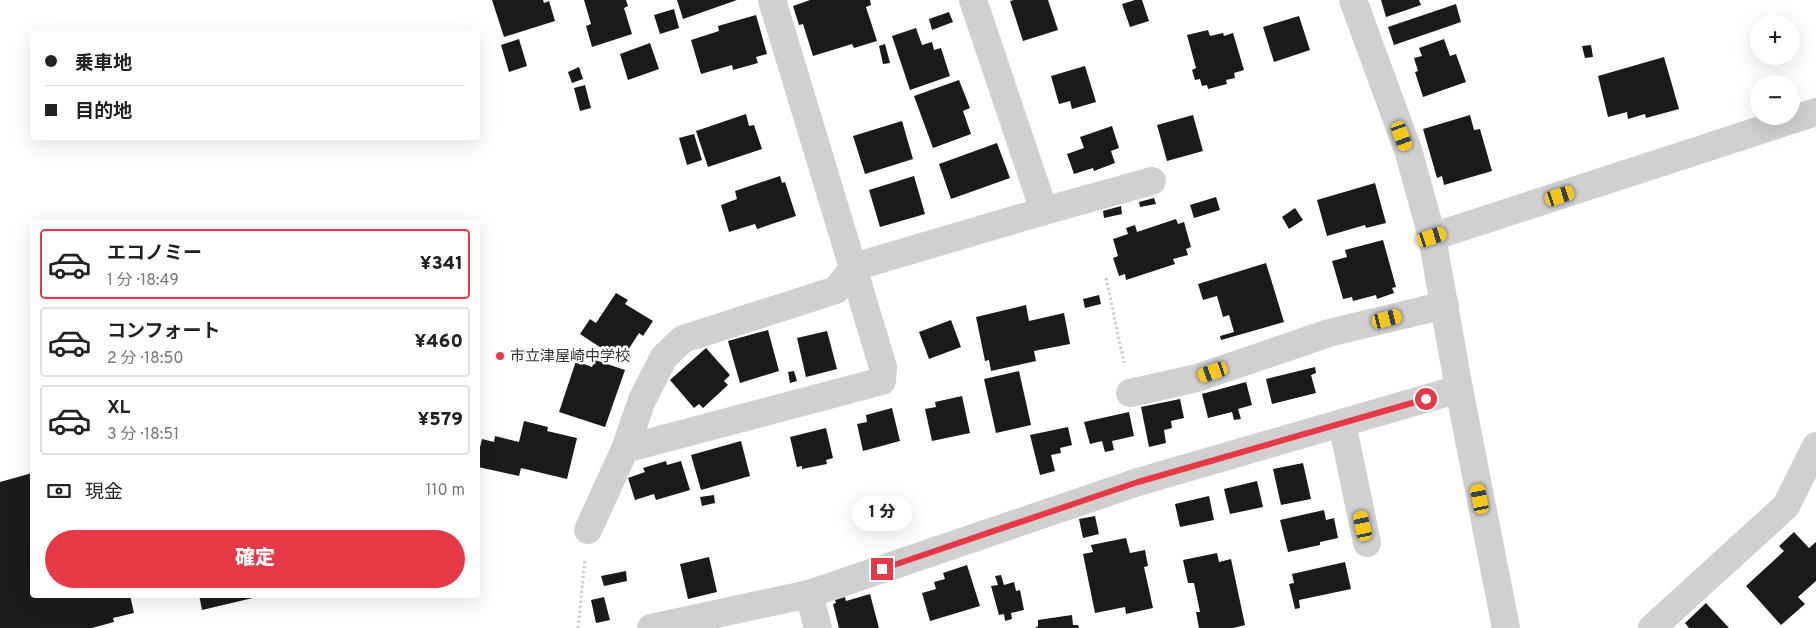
<!DOCTYPE html>
<html lang="ja">
<head>
<meta charset="utf-8">
<style>
  body { margin:0; font-family:Overpass,"Noto Sans JP",sans-serif; background:#f6f6f6; color:#222; height:100vh; display:flex; flex-direction:column; font-size:19px; white-space:nowrap }
  * { box-sizing:border-box; margin:0 }
  p { font-size:16px; color:#767676 }
  .icon { flex:none; width:28px; height:28px; fill:none; stroke:currentColor; stroke-width:2; stroke-linecap:round; stroke-linejoin:round }
  .map { position:relative; flex:1; overflow:hidden }
  .sheet { position:absolute; left:30px; top:220px; width:450px; height:378px; display:flex; flex-direction:column; background:#fff; border-radius:5px; box-shadow:0 5px 20px #0002 }
  .sheet>* { flex:none }
  .guide { position:absolute; left:30px; top:30px; width:450px; height:110px; border-radius:5px; box-shadow:0 5px 20px #0002; display:grid; align-content:center; height:110px; padding:0 15px; background:#fff }
  .fabs { position:absolute; left:1750px; top:15px; display:grid; gap:10px }
  .fabs a { display:grid; place-items:center; width:50px; height:50px; border-radius:50%; background:#fff; box-shadow:0 5px 20px #0002; font-size:25px }
  .end { position:absolute; width:22px; height:22px; margin:-11px; border:6px solid #e63946; background:#fff; box-shadow:0 0 0 2px #fff }
  .from { border-radius:50% }
  .bubble { position:absolute; height:35px; border-radius:18px; background:#fff; box-shadow:0 5px 20px #0002; font-size:16px; font-weight:800; line-height:35px; text-align:center }
  .car { position:absolute; width:15px; height:30px; margin:-15px -8px; border-radius:6px; box-shadow:0 0 4px 1px #0007; background:linear-gradient(#f5c518 24%,#345 0 40%,#f5c518 0 76%,#345 0 86%,#f5c518 0) }
  .guide b { display:flex; align-items:center; gap:18px; height:48px; font-size:19px }
  .guide b+b { border-top:1px solid #e0e0e0 }
  .guide i { width:12px; height:12px; background:#222 }
  ul { padding:9px 0 0; list-style:none }
  li { display:flex; align-items:center; gap:15px; height:70px; margin:0 10px 8px; padding:0 5px; border:2px solid #e0e0e0; border-radius:5px }
  li div { flex:1 }
  li b { display:block; font-size:19px }
  li em { font-style:normal; font-weight:800 }
  li.current { border-color:#e63946 }
  li>.icon { width:45px; height:45px; stroke-width:1.5 }
  .pay { display:flex; align-items:center; gap:12px; height:55px; padding:0 15px; font-size:19px }
  .pay p { margin-inline-start:auto }
  .action { display:flex; gap:10px; margin-top:auto; padding:10px 15px }
  .action a { flex:1; height:58px; border-radius:30px; background:#e63946; color:#fff; font-size:20px; font-weight:800; line-height:58px; text-align:center }
  .map>svg:first-child { display:block }
</style>
</head>
<body>
<div class="map">
<svg width="1816" height="628" viewBox="0 0 1816 628">
  <rect width="100%" height="100%" fill="#fff"/>
  <g fill="#1a1a1a">
    <path d="M 492,0 L 543,0 L 544,3 L 549,1 L 555,21 L 504,37 Z"/>
    <path d="M 584,0 L 626,0 L 628,6 L 624,8 L 632,34 L 592,47 L 586,26 L 591,24 Z"/>
    <path d="M 677,0 L 737,0 L 683,19 Z"/>
    <path d="M 810,0 L 870,0 L 871,5 L 866,7 L 877,41 L 854,48 L 852,44 L 813,56 L 803,24 L 799,25 L 793,6 Z"/>
    <path d="M 1014,0 L 1048,0 L 1058,30 L 1023,41 L 1010,1 Z"/>
    <path d="M 1135,0 L 1142,0 L 1149,21 L 1130,27 L 1122,4 Z"/>
    <path d="M 1381,0 L 1419,0 L 1421,5 L 1386,17 Z"/>
    <path d="M 1456,4 L 1461,22 L 1394,45 L 1388,27 Z"/>
    <path d="M 674,9 L 679,28 L 660,34 L 654,15 Z"/>
    <path d="M 949,12 L 953,22 L 932,30 L 929,19 Z"/>
    <path d="M 756,15 L 767,54 L 756,57 L 758,63 L 733,70 L 732,65 L 701,74 L 691,40 L 719,31 L 718,26 Z"/>
    <path d="M 1299,16 L 1310,50 L 1274,62 L 1263,27 Z"/>
    <path d="M 916,28 L 922,45 L 932,42 L 934,50 L 941,48 L 950,76 L 910,90 L 892,36 Z"/>
    <path d="M 1208,30 L 1210,36 L 1223,33 L 1224,36 L 1233,33 L 1244,70 L 1234,73 L 1235,78 L 1226,80 L 1227,84 L 1208,89 L 1207,85 L 1202,86 L 1200,79 L 1195,80 L 1192,70 L 1196,68 L 1187,35 Z"/>
    <path d="M 519,39 L 527,66 L 509,72 L 501,45 Z"/>
    <path d="M 1444,39 L 1450,56 L 1456,54 L 1466,82 L 1423,97 L 1415,72 L 1418,71 L 1414,58 L 1422,56 L 1419,48 Z"/>
    <path d="M 650,43 L 659,69 L 628,80 L 620,54 Z"/>
    <path d="M 885,44 L 890,63 L 883,64 L 879,46 Z"/>
    <path d="M 1591,45 L 1593,57 L 1585,58 L 1582,46 Z"/>
    <path d="M 1664,57 L 1679,109 L 1646,118 L 1645,114 L 1628,119 L 1627,112 L 1608,117 L 1598,76 Z"/>
    <path d="M 1085,66 L 1096,102 L 1072,109 L 1070,101 L 1059,104 L 1051,76 Z"/>
    <path d="M 579,67 L 583,79 L 572,83 L 568,72 Z"/>
    <path d="M 959,80 L 970,108 L 963,111 L 971,134 L 933,148 L 914,96 Z"/>
    <path d="M 585,85 L 591,108 L 580,111 L 574,88 Z"/>
    <path d="M 746,114 L 749,126 L 754,125 L 762,149 L 708,167 L 696,131 Z"/>
    <path d="M 1193,115 L 1203,151 L 1167,161 L 1157,125 Z"/>
    <path d="M 1470,115 L 1474,130 L 1480,129 L 1492,171 L 1444,185 L 1442,176 L 1437,178 L 1423,129 Z"/>
    <path d="M 902,121 L 913,159 L 865,174 L 853,136 Z"/>
    <path d="M 1112,126 L 1119,148 L 1111,151 L 1115,163 L 1094,171 L 1093,168 L 1074,174 L 1067,154 L 1084,148 L 1080,137 Z"/>
    <path d="M 694,134 L 702,160 L 687,165 L 679,138 Z"/>
    <path d="M 997,143 L 1010,178 L 951,199 L 939,164 Z"/>
    <path d="M 780,176 L 782,183 L 785,182 L 796,216 L 757,229 L 755,224 L 729,232 L 721,205 L 737,199 L 735,191 Z"/>
    <path d="M 914,176 L 925,214 L 880,227 L 869,190 Z"/>
    <path d="M 1375,183 L 1386,223 L 1366,228 L 1365,225 L 1327,236 L 1317,200 Z"/>
    <path d="M 1216,197 L 1220,210 L 1194,218 L 1190,205 Z"/>
    <path d="M 1154,198 L 1156,204 L 1140,207 L 1139,202 Z"/>
    <path d="M 1121,206 L 1122,214 L 1104,218 L 1103,211 Z"/>
    <path d="M 1295,208 L 1303,220 L 1289,229 L 1282,217 Z"/>
    <path d="M 1176,219 L 1178,224 L 1184,222 L 1191,247 L 1186,249 L 1188,255 L 1173,259 L 1175,264 L 1126,280 L 1125,274 L 1119,276 L 1113,258 L 1118,256 L 1113,239 L 1128,234 L 1126,228 L 1135,225 L 1137,232 Z"/>
    <path d="M 1383,240 L 1396,287 L 1392,288 L 1394,293 L 1377,299 L 1376,295 L 1353,301 L 1352,297 L 1343,299 L 1332,261 L 1347,257 L 1345,250 Z"/>
    <path d="M 1266,263 L 1284,322 L 1221,340 L 1220,336 L 1234,332 L 1229,315 L 1223,317 L 1217,296 L 1203,300 L 1198,284 Z"/>
    <path d="M 616,293 L 628,300 L 625,304 L 653,321 L 643,336 L 639,333 L 621,361 L 580,334 L 590,319 L 596,323 Z"/>
    <path d="M 1099,295 L 1101,304 L 1085,308 L 1083,299 Z"/>
    <path d="M 1026,305 L 1029,321 L 1064,313 L 1070,344 L 1034,351 L 1036,361 L 991,371 L 989,360 L 985,361 L 976,317 Z"/>
    <path d="M 951,320 L 961,347 L 929,359 L 919,332 Z"/>
    <path d="M 768,330 L 779,371 L 740,383 L 728,341 Z"/>
    <path d="M 827,331 L 837,369 L 806,377 L 797,338 Z"/>
    <path d="M 706,348 L 730,375 L 724,381 L 728,385 L 703,408 L 699,404 L 694,408 L 670,380 Z"/>
    <path d="M 595,360 L 625,370 L 605,427 L 559,412 L 576,361 L 592,367 Z"/>
    <path d="M 1315,367 L 1316,373 L 1311,375 L 1316,393 L 1272,404 L 1266,379 Z"/>
    <path d="M 794,371 L 797,381 L 790,383 L 788,372 Z"/>
    <path d="M 1019,371 L 1031,425 L 996,433 L 984,379 Z"/>
    <path d="M 1246,382 L 1252,405 L 1238,409 L 1241,419 L 1234,420 L 1232,412 L 1208,418 L 1202,394 Z"/>
    <path d="M 962,396 L 970,433 L 932,441 L 925,409 L 936,407 L 935,402 Z"/>
    <path d="M 1180,399 L 1184,418 L 1171,421 L 1172,428 L 1164,430 L 1166,443 L 1149,447 L 1141,407 Z"/>
    <path d="M 892,408 L 900,441 L 863,451 L 857,424 L 867,422 L 866,415 Z"/>
    <path d="M 1129,412 L 1134,436 L 1112,441 L 1114,450 L 1105,452 L 1102,441 L 1090,444 L 1084,422 Z"/>
    <path d="M 524,421 L 548,427 L 547,431 L 577,438 L 567,479 L 521,468 L 519,476 L 478,467 L 478,455 L 482,439 L 494,442 L 495,436 L 519,442 Z"/>
    <path d="M 1068,427 L 1072,445 L 1060,448 L 1061,453 L 1051,455 L 1055,471 L 1040,475 L 1030,435 Z"/>
    <path d="M 826,428 L 833,458 L 826,460 L 827,464 L 802,469 L 802,466 L 797,467 L 790,437 Z"/>
    <path d="M 741,441 L 750,476 L 701,490 L 691,455 Z"/>
    <path d="M 666,461 L 667,465 L 681,461 L 690,490 L 656,500 L 654,494 L 635,500 L 628,478 L 645,472 L 643,468 Z"/>
    <path d="M 1303,463 L 1311,499 L 1281,505 L 1273,469 Z"/>
    <path d="M 32,473 L 32,595 L 130,595 L 134,613 L 113,618 L 114,622 L 92,628 L 0,628 L 0,482 Z"/>
    <path d="M 1257,481 L 1263,507 L 1230,514 L 1224,489 Z"/>
    <path d="M 714,495 L 715,503 L 702,506 L 700,497 Z"/>
    <path d="M 1209,496 L 1214,520 L 1180,527 L 1175,504 Z"/>
    <path d="M 1324,510 L 1326,520 L 1334,518 L 1338,538 L 1320,542 L 1320,545 L 1288,552 L 1280,520 Z"/>
    <path d="M 1095,516 L 1099,534 L 1083,538 L 1079,519 Z"/>
    <path d="M 1794,532 L 1809,548 L 1816,542 L 1816,581 L 1798,597 L 1805,604 L 1781,625 L 1746,586 L 1784,551 L 1779,546 Z"/>
    <path d="M 1126,538 L 1130,553 L 1145,550 L 1148,566 L 1144,567 L 1153,608 L 1126,614 L 1125,607 L 1095,613 L 1083,554 L 1093,552 L 1091,545 Z"/>
    <path d="M 1217,553 L 1219,562 L 1231,559 L 1245,625 L 1233,628 L 1199,628 L 1196,612 L 1200,612 L 1194,583 L 1188,583 L 1183,560 Z"/>
    <path d="M 709,557 L 717,592 L 688,599 L 680,564 Z"/>
    <path d="M 1345,562 L 1351,589 L 1299,600 L 1300,608 L 1295,609 L 1289,584 L 1294,583 L 1292,574 Z"/>
    <path d="M 967,565 L 980,606 L 930,621 L 922,593 L 936,589 L 934,582 L 945,579 L 943,573 Z"/>
    <path d="M 626,571 L 627,581 L 604,586 L 601,576 Z"/>
    <path d="M 1001,575 L 1004,585 L 1014,582 L 1016,591 L 1020,590 L 1024,610 L 1011,613 L 1012,619 L 1005,621 L 1004,614 L 999,615 L 991,586 L 998,585 L 995,576 Z"/>
    <path d="M 870,594 L 879,628 L 839,628 L 833,604 L 836,603 L 835,600 L 845,597 L 846,601 Z"/>
    <path d="M 199,595 L 261,595 L 261,596 L 202,610 Z"/>
    <path d="M 604,597 L 610,620 L 596,623 L 591,600 Z"/>
    <path d="M 1706,603 L 1729,628 L 1689,628 L 1685,623 Z"/>
    <path d="M 1072,615 L 1073,625 L 1078,625 L 1079,628 L 1035,628 L 1038,626 L 1038,620 Z"/>
  </g>
  <g fill="none" stroke-linecap="round" stroke-linejoin="round">
    <g stroke="#cdcdcd" stroke-width="3" stroke-dasharray="2.5 2.5" stroke-linecap="butt">
      <path d="M 1106,278 L 1124,363"/>
      <path d="M 578,628 L 585,559"/>
    </g>
    <g stroke="#d0d0d0" stroke-width="28">
      <path d="M 973,0 L 1044,211"/>
      <path d="M 1353,0 L 1409,153 L 1432,237 L 1459,389 L 1506,628"/>
      <path d="M 1432,237 L 1816,112"/>
      <path d="M 1130,393 L 1197,378 L 1329,333 L 1445,305"/>
      <path d="M 1342,423 L 1367,543"/>
      <path d="M 625,449 L 882,381 L 883,367 L 772,0"/>
      <path d="M 588,530 L 625,449 L 642,400 L 664,357 L 683,339 L 836,290 L 854,267 L 1044,211 L 1152,181"/>
      <path d="M 809,594 L 818,628"/>
      <path d="M 651,628 L 809,594 L 1138,482 L 1459,389"/>
      <path d="M 1652,628 L 1786,506 L 1816,446"/>
    </g>
  </g>
  <g fill="none" stroke-linecap="round" stroke-linejoin="round">
    <path stroke="#e63946" stroke-width="6" d="M 882,569 L 1138,482 L 1426,399"/>
  </g>
  <circle fill="#e63946" stroke="#fff" stroke-width="2" cx="500" cy="356" r="5"/>
  <g text-anchor="middle" stroke-width="5" stroke-linejoin="round" paint-order="stroke">
    <g font-size="15" fill="#333" stroke="#fff" text-anchor="start">
      <text x="510" y="361">市立津屋崎中学校</text>
    </g>
  </g>
</svg>
<div class="fabs">
<a>+</a>
<a>−</a>
</div>
<i class="end from" style="left:1426px;top:399px"></i>
<i class="end" style="left:882px;top:569px"></i>
<div class="bubble" style="left:852px;top:496px;width:60px">1 分</div>
<i class="car" style="left:1402px;top:136px;rotate:160deg"></i>
<i class="car" style="left:1560px;top:196px;rotate:72deg"></i>
<i class="car" style="left:1432px;top:237px;rotate:72deg"></i>
<i class="car" style="left:1387px;top:319px;rotate:76deg"></i>
<i class="car" style="left:1213px;top:372px;rotate:251deg"></i>
<i class="car" style="left:1480px;top:499px;rotate:349deg"></i>
<i class="car" style="left:1363px;top:526px;rotate:348deg"></i>
<div class="guide">
<b><i class="from"></i>乗車地</b>
<b><i></i>目的地</b>
</div>
<section class="sheet">
<ul>
<li class="current"><svg class="icon" aria-label="car" viewBox="0 0 24 24"><path d="M5 17H2v-5l4-1 3-4h7l3 4 3 1v5h-3M9 17h6M6 11h13"/><circle cx="7" cy="17" r="2"/><circle cx="17" cy="17" r="2"/></svg><div><b>エコノミー</b><p>1 分 · 18:49</p></div><em>¥341</em></li>
<li><svg class="icon" aria-label="car" viewBox="0 0 24 24"><path d="M5 17H2v-5l4-1 3-4h7l3 4 3 1v5h-3M9 17h6M6 11h13"/><circle cx="7" cy="17" r="2"/><circle cx="17" cy="17" r="2"/></svg><div><b>コンフォート</b><p>2 分 · 18:50</p></div><em>¥460</em></li>
<li><svg class="icon" aria-label="car" viewBox="0 0 24 24"><path d="M5 17H2v-5l4-1 3-4h7l3 4 3 1v5h-3M9 17h6M6 11h13"/><circle cx="7" cy="17" r="2"/><circle cx="17" cy="17" r="2"/></svg><div><b>XL</b><p>3 分 · 18:51</p></div><em>¥579</em></li>
</ul>
<div class="pay"><svg class="icon" aria-label="cash" viewBox="0 0 24 24"><path d="M3 7h18v10H3z"/><circle cx="12" cy="12" r="2"/></svg>現金<p>110 m</p></div>
<div class="action"><a>確定</a></div>
</section>
</div>
</body>
</html>
